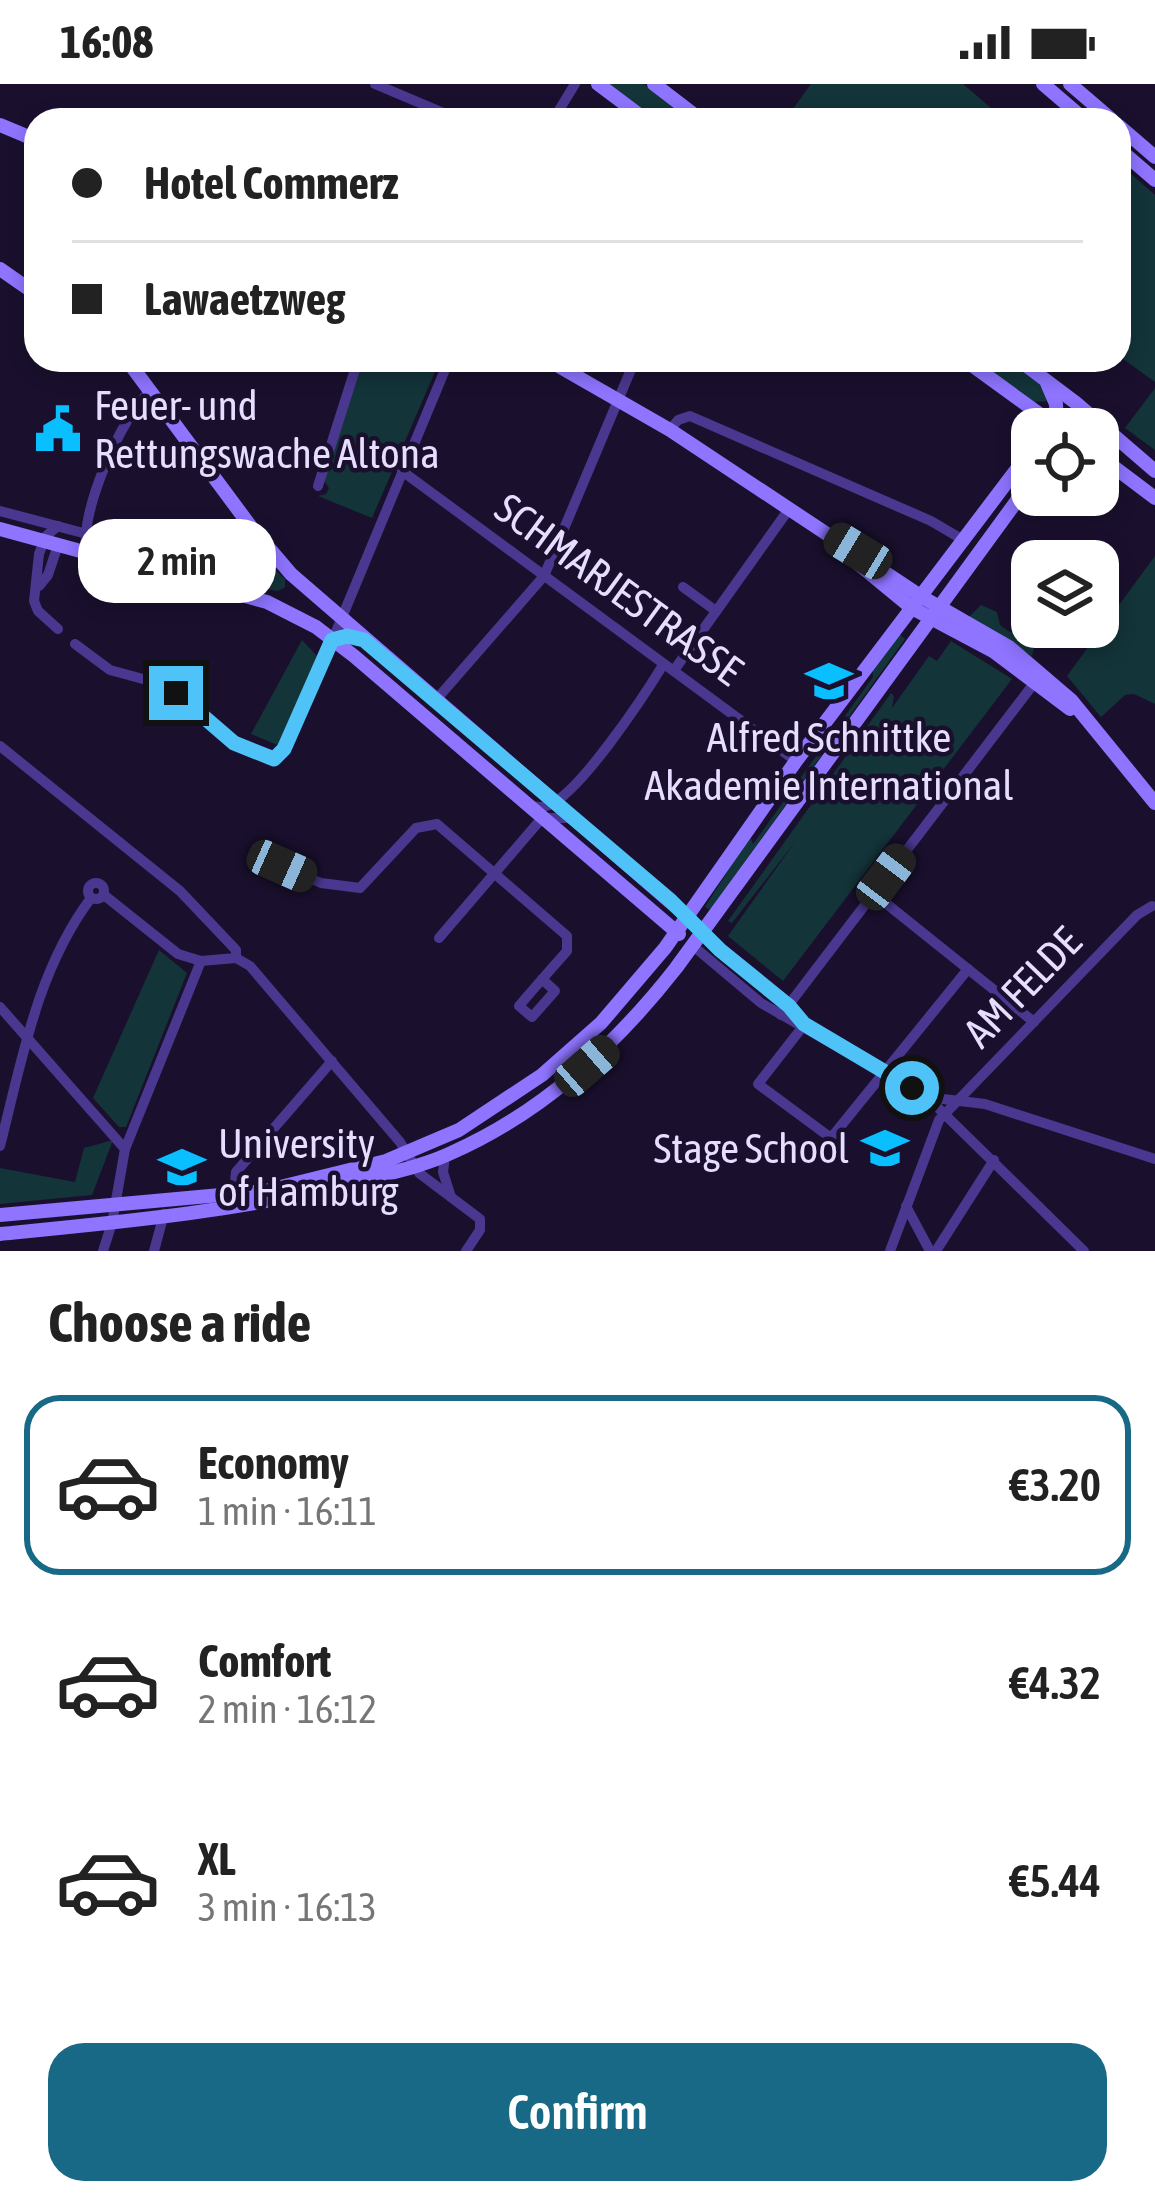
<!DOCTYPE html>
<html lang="en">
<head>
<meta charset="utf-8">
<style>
  body { margin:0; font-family:"Asap Condensed",sans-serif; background:#f6f6f6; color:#222; height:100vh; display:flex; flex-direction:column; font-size:45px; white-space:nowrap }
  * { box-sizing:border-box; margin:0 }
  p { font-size:39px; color:#767676 }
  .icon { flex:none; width:66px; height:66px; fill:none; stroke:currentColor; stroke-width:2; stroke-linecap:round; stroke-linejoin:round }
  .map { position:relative; height:1167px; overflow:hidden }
  .panel { display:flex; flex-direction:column; background:#fff; flex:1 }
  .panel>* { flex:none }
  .top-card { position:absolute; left:24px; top:24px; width:1107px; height:264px; border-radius:36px; box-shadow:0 6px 18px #0003; display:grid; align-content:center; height:264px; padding:0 48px; background:#fff }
  .tools { position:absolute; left:1011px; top:324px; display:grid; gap:24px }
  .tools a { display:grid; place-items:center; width:108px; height:108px; border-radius:24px; background:#fff; box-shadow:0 6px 18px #0003; font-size:60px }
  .end { position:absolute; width:54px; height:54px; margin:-27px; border:15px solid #4fc3f7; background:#111; box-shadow:0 0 0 6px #111 }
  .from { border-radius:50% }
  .bubble { position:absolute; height:84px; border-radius:36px; background:#fff; box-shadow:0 6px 18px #0003; font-size:39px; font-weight:600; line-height:84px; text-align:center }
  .car { position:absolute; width:36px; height:72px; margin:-36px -18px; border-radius:15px; box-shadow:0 0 9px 3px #0007; background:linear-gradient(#222 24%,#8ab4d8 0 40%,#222 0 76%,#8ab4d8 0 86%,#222 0) }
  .top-card b { display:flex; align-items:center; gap:42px; height:114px; font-size:45px }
  .top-card b+b { border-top:3px solid #e0e0e0 }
  .top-card i { width:30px; height:30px; background:#222 }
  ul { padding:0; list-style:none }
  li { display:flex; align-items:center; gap:36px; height:180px; margin:0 24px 18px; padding:0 24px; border:6px solid transparent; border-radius:36px }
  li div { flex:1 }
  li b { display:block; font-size:45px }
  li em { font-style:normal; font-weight:600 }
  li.on { border-color:#176985 }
  li>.icon { width:108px; height:108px; stroke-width:1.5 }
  h2 { padding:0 48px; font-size:54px; line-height:144px }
  .button { display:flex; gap:24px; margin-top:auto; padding:24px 48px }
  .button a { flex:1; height:138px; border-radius:36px; background:#176985; color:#fff; font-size:48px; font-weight:600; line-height:138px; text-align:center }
  .status { display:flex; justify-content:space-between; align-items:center; height:84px; padding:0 60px; background:#fff; direction:ltr }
  .status svg { height:33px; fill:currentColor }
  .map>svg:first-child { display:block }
</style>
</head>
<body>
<div class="status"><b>16:08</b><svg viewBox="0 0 49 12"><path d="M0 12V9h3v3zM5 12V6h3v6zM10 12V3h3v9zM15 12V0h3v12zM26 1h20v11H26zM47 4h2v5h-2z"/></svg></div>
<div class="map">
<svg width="1155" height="1167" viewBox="0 0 1155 1167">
  <rect width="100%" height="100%" fill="#1a102e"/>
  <g fill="#133439">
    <path d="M 607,0 L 644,0 L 692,36 L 655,36 Z"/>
    <path d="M 811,0 L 963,0 L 1005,36 L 898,36 L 885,26 L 871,36 L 785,36 Z"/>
    <path d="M 1130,89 L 1155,111 L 1155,298 L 1119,272 L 1119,99 Z"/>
    <path d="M 440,276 L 372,434 L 318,412 L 326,410 L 329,404 L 323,395 L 362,278 Z"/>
    <path d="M 972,276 C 1015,276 1027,280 1052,317 L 1032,318 Z"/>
    <path d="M 1155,304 L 1155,366 L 1125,344 Z"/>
    <path d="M 1155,472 L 1155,620 L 1134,610 L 1125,611 L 1101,633 L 1067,592 Z"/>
    <path d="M 255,473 L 266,477 L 285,495 L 285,503 L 278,507 L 201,495 L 147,480 L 164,478 L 216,487 Z"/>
    <path d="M 981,521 L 997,528 L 1000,541 L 1010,548 L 1022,546 L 1035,560 L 1032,572 L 969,533 Z"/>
    <path d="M 898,549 L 905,555 L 710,826 L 705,823 L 750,752 L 753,760 L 873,593 L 872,583 Z"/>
    <path d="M 302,556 L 317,572 L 280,662 L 251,650 Z"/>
    <path d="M 951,557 L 1012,595 L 783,897 L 728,852 L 795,758 L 732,839 L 728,837 L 891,609 L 894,612 L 892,624 L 929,572 L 937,577 Z"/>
    <path d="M 159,866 L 187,889 L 126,1043 L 119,1043 L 93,1014 Z"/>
    <path d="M 113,1056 L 92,1111 L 0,1120 L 0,1084 L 75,1098 L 84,1064 Z"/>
  </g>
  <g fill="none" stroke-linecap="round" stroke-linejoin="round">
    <g stroke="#4a3890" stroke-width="10">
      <path d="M 375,0 L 460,36"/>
      <path d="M 553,36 L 575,0"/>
      <path d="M 670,346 L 678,336 L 690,332 L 931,437 L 965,457"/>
      <path d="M 402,387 L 796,677"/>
      <path d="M 318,402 L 358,276"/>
      <path d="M 0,427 L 212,483 C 235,482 246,461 270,467"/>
      <path d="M 58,442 L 46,452 L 39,470 L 34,517 L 38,527 L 58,545"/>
      <path d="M 88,469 C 75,438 123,327 151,307"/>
      <path d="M 39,502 L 48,491 L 58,461"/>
      <path d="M 683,503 L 716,527"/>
      <path d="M 75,560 L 110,586 L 165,601 L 241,663 L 277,674 L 333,555 L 449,276"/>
      <path d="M 675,585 L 789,425"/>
      <path d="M 435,617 L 544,492 L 635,276"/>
      <path d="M 0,662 L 180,807 L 236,866 L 236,874 L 250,882 L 400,1058 L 419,1089 L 480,1135 L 480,1146 L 466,1167"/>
      <path d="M 530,722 C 539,723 541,724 549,721 C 580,709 644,612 663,581"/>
      <path d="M 282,782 L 321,799 L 360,804 L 416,744 L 437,740 L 567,852 L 567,867 C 551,885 535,903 519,922 L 532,933 L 555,907 L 542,895"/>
      <circle cx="96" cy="807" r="8"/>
      <path d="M 873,809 L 1034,938"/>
      <path d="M 104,811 L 178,870 L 201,877 L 236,874"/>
      <path d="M 701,848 L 790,924"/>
      <path d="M 439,854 L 542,734 L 570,734"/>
      <path d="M 692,861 L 761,919 L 926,1013 L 985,1020 L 1155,1075"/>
      <path d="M 0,923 L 125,1065"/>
      <path d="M 781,931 L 1035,598"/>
      <path d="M 804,941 L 758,1000 L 831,1054 L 968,885"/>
      <path d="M 928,1014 L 1084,1167"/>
      <path d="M 0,1062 C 22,976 37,886 91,814"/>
      <path d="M 445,1072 L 443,1088 L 451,1113"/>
      <path d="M 233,1117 L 236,1088 L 332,977"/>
      <path d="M 906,1122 L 930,1167"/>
      <path d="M 103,1167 L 112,1139 L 125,1065 L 201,877"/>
      <path d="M 154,1167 L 164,1130"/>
      <path d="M 890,1167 L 939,1036 L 1137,831 L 1152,822"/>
      <path d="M 936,1167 L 994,1076"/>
    </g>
    <g stroke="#8e74ff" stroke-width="14">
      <path d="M 598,0 L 646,36"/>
      <path d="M 654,0 L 701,36"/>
      <path d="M 1043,0 L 1085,36"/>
      <path d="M 1070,0 L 1112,36"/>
      <path d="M 0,41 L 36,56"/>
      <path d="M 1119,42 L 1155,73"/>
      <path d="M 1119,65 L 1155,96"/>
      <path d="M 0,185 L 36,210"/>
      <path d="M 127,276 L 251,443 L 291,490 L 690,835"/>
      <path d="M 548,276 L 670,346 L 922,513 L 1009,563 L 1071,616 L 1155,719"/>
      <path d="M 965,276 L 1060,345"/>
      <path d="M 1019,276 L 1076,319 L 1155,387"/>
      <path d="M 1047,299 L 1056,320 L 1057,345"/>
      <path d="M 1098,371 L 1155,414"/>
      <path d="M 0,445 L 267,518 L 316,543 L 354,572 L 679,850"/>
      <path d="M 838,463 L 912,524 L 993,567 L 1070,625"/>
      <path d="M 0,1131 L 264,1107 L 386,1077 L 459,1046 L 542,991 L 601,939 L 665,864 L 796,677 L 1032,365"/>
      <path d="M 0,1150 C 123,1138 244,1127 363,1096 C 393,1088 423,1082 451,1069 C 542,1029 615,962 676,884 L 1032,396"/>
    </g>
  </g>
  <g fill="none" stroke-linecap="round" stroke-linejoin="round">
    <path stroke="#4fc3f7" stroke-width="15" d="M 176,609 L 234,659 L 274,675 L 284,665 L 332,556 L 347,552 L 364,556 L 671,817 L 720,866 L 789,922 L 804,940 L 912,1004"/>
  </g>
  <defs>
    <symbol id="civic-bare" viewBox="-9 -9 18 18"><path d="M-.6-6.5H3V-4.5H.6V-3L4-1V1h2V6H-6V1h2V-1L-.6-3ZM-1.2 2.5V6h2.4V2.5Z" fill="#09bfff" stroke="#1a102e" stroke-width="2.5" paint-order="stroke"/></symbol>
    <symbol id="university-bare" viewBox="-9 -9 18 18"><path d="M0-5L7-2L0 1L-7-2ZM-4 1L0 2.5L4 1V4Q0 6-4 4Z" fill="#09bfff" stroke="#1a102e" stroke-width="2.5" paint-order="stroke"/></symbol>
  </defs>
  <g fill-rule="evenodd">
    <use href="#civic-bare" x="25" y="312" width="66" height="66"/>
    <use href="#university-bare" x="796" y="564" width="66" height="66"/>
    <use href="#university-bare" x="852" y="1031" width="66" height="66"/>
    <use href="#university-bare" x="149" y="1050" width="66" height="66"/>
  </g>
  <g text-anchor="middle" stroke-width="9" stroke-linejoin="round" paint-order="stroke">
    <g font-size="42" fill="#e6ddff" stroke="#1a102e" text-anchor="start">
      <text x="94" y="336">Feuer- und<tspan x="94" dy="48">Rettungswache Altona</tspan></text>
      <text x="829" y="668" text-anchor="middle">Alfred Schnittke<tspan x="829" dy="48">Akademie International</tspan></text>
      <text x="218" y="1074">University<tspan x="218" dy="48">of Hamburg</tspan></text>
      <text x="849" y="1079" text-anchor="end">Stage School</text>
    </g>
    <g font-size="42" fill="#e6ddff" stroke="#1a102e">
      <text transform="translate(619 505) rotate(36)" y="15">SCHMARJESTRASSE</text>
      <text transform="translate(1022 903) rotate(-46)" y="15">AM FELDE</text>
    </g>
  </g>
</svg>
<div class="tools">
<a><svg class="icon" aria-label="locate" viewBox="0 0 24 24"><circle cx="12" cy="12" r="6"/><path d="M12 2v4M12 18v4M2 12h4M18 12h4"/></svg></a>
<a><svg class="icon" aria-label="layers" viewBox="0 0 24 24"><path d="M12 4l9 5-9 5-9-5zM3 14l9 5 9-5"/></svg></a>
</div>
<i class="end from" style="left:912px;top:1004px"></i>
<i class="end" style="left:176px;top:609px"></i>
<div class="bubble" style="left:78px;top:435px;width:198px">2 min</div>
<i class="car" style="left:858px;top:467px;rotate:301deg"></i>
<i class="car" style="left:282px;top:782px;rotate:114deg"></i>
<i class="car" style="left:886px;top:793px;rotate:37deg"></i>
<i class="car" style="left:587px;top:982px;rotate:49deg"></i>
<div class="top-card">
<b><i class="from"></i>Hotel Commerz</b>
<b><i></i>Lawaetzweg</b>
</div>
</div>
<section class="panel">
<h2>Choose a ride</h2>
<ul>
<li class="on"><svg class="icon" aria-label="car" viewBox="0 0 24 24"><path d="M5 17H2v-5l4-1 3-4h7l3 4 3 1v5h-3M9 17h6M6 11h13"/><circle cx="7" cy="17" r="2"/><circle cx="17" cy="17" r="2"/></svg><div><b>Economy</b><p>1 min · 16:11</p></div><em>€3.20</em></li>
<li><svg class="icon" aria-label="car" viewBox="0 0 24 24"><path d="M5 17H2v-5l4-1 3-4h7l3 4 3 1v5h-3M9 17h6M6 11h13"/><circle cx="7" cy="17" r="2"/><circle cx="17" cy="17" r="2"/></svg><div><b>Comfort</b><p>2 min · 16:12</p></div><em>€4.32</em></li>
<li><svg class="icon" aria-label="car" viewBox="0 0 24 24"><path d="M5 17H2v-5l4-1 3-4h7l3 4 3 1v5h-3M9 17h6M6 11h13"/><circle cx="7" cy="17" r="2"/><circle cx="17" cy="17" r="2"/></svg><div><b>XL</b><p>3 min · 16:13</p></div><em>€5.44</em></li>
</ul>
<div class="button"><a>Confirm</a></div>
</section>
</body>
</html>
